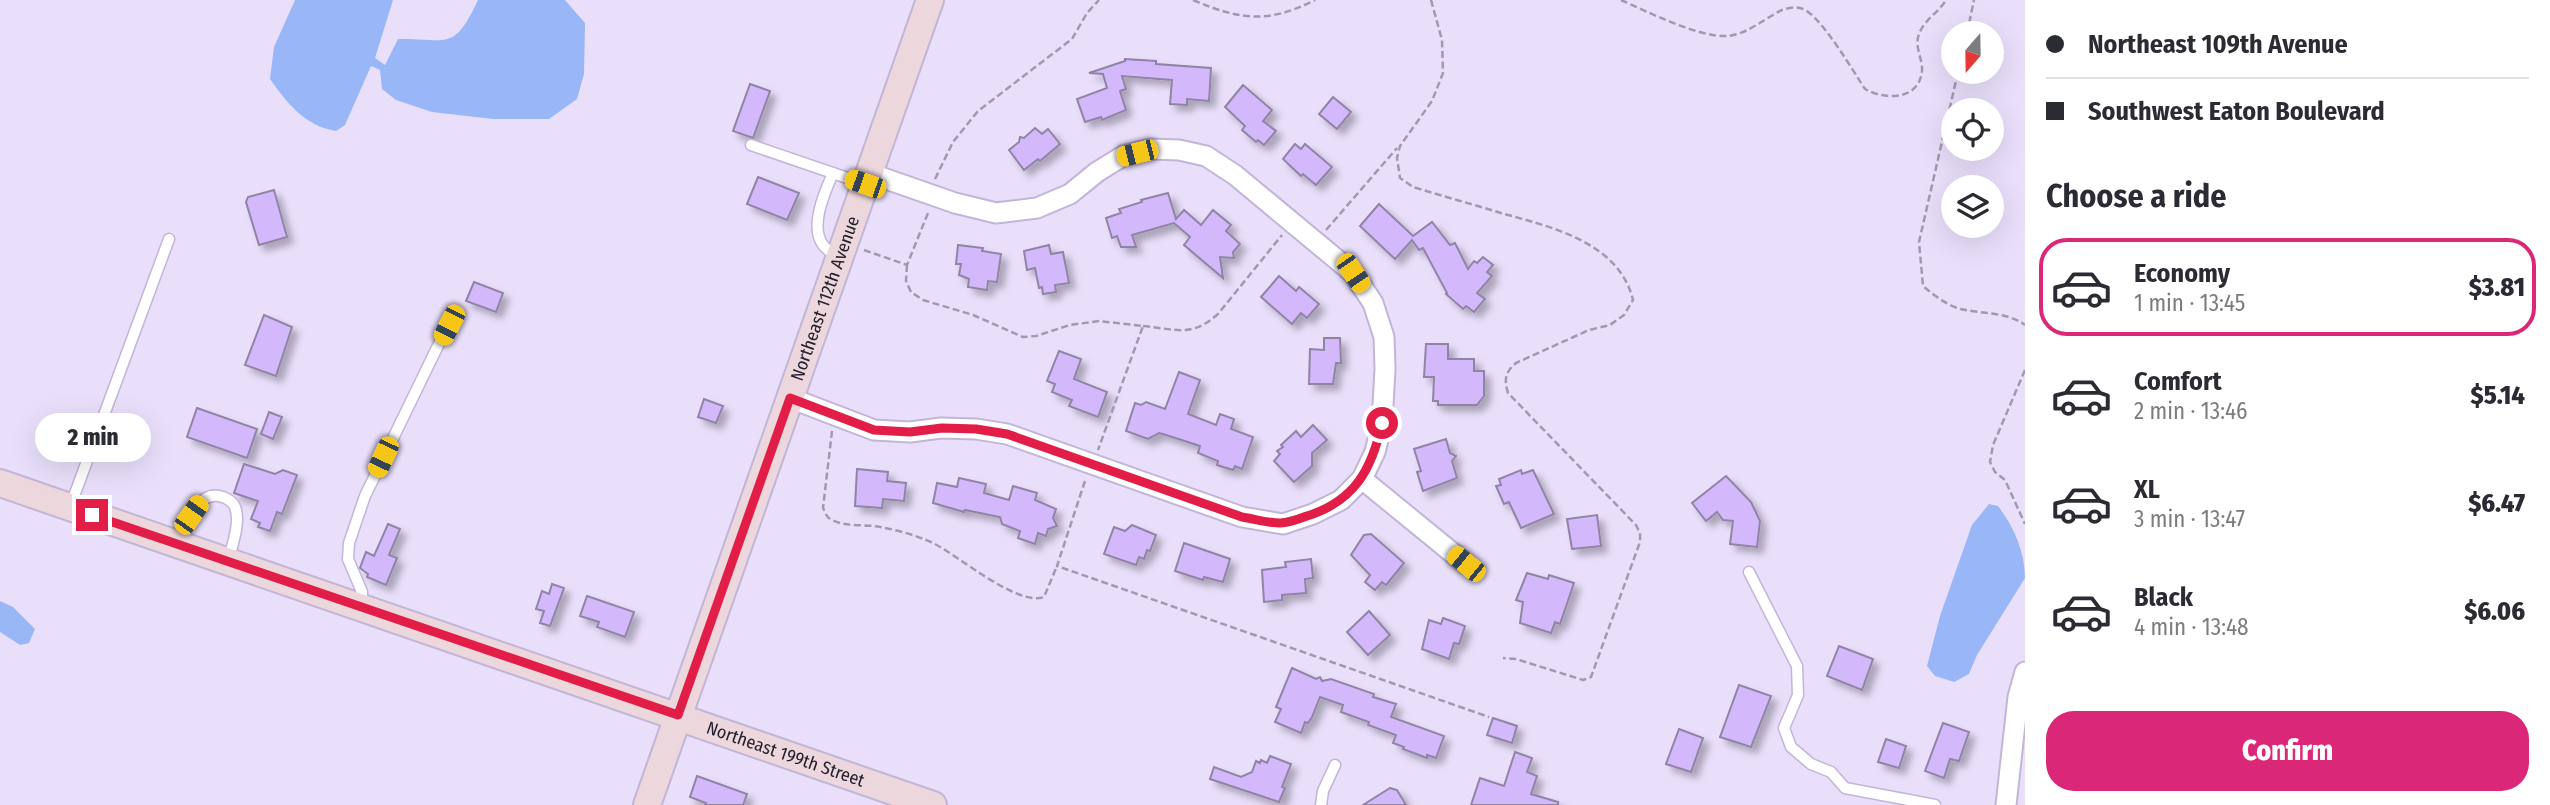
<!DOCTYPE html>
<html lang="en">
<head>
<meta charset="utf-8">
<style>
  body { margin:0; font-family:"Fira Sans Condensed",sans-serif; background:#f2f2f3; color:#2b2b33; height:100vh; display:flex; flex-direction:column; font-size:26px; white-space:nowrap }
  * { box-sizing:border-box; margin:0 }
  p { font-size:23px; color:#7c7c81 }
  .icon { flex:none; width:38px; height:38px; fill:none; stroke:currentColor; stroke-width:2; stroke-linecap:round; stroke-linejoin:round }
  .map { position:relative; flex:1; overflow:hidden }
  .sheet { display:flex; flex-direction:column; background:#fff; width:525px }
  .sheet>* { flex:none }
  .top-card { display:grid; align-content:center; height:154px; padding:0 21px; background:#fff }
  .needle { width:46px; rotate:200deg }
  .controls { position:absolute; left:1941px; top:21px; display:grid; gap:14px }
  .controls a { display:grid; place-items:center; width:63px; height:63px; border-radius:50%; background:#fff; box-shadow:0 7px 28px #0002; font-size:35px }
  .end { position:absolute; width:32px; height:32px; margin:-16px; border:9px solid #e11d48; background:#fff; box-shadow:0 0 0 4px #fff }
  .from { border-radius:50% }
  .bubble { position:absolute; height:49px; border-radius:24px; background:#fff; box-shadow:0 7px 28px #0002; font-size:23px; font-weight:800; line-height:49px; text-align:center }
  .car { position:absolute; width:21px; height:42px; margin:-21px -10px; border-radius:9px; box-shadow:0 0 5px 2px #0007; background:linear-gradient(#f5c518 24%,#345 0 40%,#f5c518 0 76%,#345 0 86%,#f5c518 0) }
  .top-card b { display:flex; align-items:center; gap:24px; height:66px; font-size:26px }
  .top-card b+b { border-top:2px solid #e1e1e2 }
  .top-card i { width:18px; height:18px; background:#2b2b33 }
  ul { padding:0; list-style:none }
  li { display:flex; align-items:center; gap:21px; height:98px; margin:0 14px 10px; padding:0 7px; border:4px solid transparent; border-radius:28px }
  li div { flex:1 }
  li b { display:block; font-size:26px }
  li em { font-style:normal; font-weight:800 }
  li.on { border-color:#db2777 }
  li>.icon { width:63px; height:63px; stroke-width:1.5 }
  h2 { padding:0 21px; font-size:32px; line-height:84px }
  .action { display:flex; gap:14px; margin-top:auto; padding:14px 21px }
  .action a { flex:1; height:80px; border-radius:28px; background:#db2777; color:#fff; font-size:28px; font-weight:800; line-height:80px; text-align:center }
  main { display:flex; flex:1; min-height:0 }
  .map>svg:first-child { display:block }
</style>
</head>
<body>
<main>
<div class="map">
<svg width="2025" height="805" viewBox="0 0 2025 805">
  <defs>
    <filter id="shadow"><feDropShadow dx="6" dy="6" stdDeviation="3.5" flood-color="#0004"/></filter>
  </defs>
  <rect width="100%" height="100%" fill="#e9dffb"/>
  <g fill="#99b7f6">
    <path d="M 295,0 L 393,0 L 375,58 L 385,65 L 398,39 C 448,38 453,53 478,0 L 565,0 L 585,23 L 584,74 L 577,99 L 549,119 L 493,119 L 432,112 L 396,100 L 382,89 L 380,70 L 371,66 L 345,125 L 336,131 C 305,126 287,103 270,79 L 274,47 Z"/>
    <path d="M 1989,504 L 1998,506 C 2014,527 2025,552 2025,578 L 1977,655 L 1969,674 L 1954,682 L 1935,676 L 1927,666 L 1940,616 L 1972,525 Z"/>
    <path d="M 0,601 L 13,607 L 35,629 L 29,643 L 20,645 L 0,632 Z"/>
  </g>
  <g fill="#d3b9fc" stroke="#9084a4" stroke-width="2" filter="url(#shadow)">
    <path d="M 1125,59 L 1156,61 L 1156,64 L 1211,68 L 1209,101 L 1187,99 L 1187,105 L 1170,104 L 1172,80 L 1122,76 L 1126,89 L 1120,91 L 1126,110 L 1102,120 L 1101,117 L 1085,122 L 1077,99 L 1107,88 L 1103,74 L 1089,73 L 1125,61 Z"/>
    <path d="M 750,84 L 770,91 L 753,138 L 733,131 Z"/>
    <path d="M 1243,85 L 1272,110 L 1263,121 L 1276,131 L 1264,145 L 1258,140 L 1256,142 L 1242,130 L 1245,126 L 1225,107 Z"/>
    <path d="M 1333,97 L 1351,112 L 1337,129 L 1319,114 Z"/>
    <path d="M 1035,128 L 1042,134 L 1048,129 L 1060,144 L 1040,161 L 1038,159 L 1024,170 L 1009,150 L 1019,142 L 1020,137 L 1024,138 Z"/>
    <path d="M 1295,144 L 1301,149 L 1305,144 L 1332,167 L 1316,185 L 1303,174 L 1301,176 L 1283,159 Z"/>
    <path d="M 758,177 L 799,193 L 787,220 L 747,204 Z"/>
    <path d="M 274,190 L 287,237 L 259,245 L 246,202 L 248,197 Z"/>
    <path d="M 1168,193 L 1176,219 L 1184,210 L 1201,225 L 1213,210 L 1231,225 L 1226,231 L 1240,244 L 1233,252 L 1234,258 L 1220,257 L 1223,278 L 1184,245 L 1190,237 L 1174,223 L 1132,235 L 1136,247 L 1121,247 L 1117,236 L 1112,238 L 1106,218 L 1121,213 L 1119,209 L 1142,202 L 1141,200 Z"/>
    <path d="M 1379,204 L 1413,236 L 1432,222 L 1450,245 L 1455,243 L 1468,269 L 1474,261 L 1477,263 L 1483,257 L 1493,265 L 1487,272 L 1492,276 L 1477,293 L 1485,299 L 1474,312 L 1466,306 L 1463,309 L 1446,294 L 1447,293 L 1423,248 L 1419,250 L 1412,240 L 1395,259 L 1360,226 Z"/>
    <path d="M 958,245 L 983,248 L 982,251 L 1001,254 L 997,282 L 988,281 L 987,290 L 968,287 L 969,279 L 959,275 L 961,264 L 956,264 Z"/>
    <path d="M 1049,245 L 1051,254 L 1063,252 L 1069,283 L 1055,285 L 1056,292 L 1043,294 L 1042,287 L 1039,288 L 1035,268 L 1027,270 L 1024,251 Z"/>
    <path d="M 1279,276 L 1296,291 L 1299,287 L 1319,304 L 1307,318 L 1301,313 L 1292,324 L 1261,297 Z"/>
    <path d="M 474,282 L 503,293 L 496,312 L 466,301 Z"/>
    <path d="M 264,315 L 292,327 L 276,376 L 245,365 Z"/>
    <path d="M 1324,338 L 1340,338 L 1341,363 L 1336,363 L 1333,384 L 1309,384 L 1310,349 L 1324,350 Z"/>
    <path d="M 1426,344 L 1448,344 L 1448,359 L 1474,359 L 1474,371 L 1484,371 L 1484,396 L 1477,405 L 1438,405 L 1438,401 L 1433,401 L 1434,377 L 1424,377 Z"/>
    <path d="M 1059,351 L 1081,359 L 1074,379 L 1107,392 L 1098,417 L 1069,406 L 1072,400 L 1052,392 L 1055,384 L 1047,381 Z"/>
    <path d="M 1179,372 L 1200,380 L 1188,414 L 1216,425 L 1220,414 L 1234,419 L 1231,429 L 1253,437 L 1242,469 L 1235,466 L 1233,470 L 1217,465 L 1218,461 L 1198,453 L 1200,446 L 1163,434 L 1159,433 L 1148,439 L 1126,431 L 1135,403 L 1141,405 L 1146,402 L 1165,409 Z"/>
    <path d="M 704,399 L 723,406 L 716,423 L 698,417 Z"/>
    <path d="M 197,408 L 257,429 L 247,458 L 187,437 Z"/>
    <path d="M 269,412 L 282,417 L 273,439 L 261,434 Z"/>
    <path d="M 1313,425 L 1327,440 L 1312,453 L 1312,466 L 1294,482 L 1274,461 L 1280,454 L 1277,451 L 1283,447 L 1281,445 L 1296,431 L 1301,437 Z"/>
    <path d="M 1446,439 L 1450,453 L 1456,456 L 1452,461 L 1457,478 L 1423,491 L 1417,472 L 1421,471 L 1414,449 Z"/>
    <path d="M 244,464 L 275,474 L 283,470 L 297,475 L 282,514 L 277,512 L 270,531 L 258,527 L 260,523 L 251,519 L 258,501 L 234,493 Z"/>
    <path d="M 857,469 L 888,472 L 887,481 L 906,483 L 904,501 L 883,499 L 882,508 L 855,506 Z"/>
    <path d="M 1521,470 L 1522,474 L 1533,470 L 1554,514 L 1521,528 L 1509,502 L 1504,504 L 1496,486 L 1501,485 L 1499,479 Z"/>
    <path d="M 1726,476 L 1751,502 L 1760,521 L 1757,547 L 1730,544 L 1733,521 L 1723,520 L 1717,512 L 1706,521 L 1692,503 Z"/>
    <path d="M 959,478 L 986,484 L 984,493 L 1009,500 L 1013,486 L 1037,493 L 1035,500 L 1056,509 L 1053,518 L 1057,526 L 1048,529 L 1046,536 L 1038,533 L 1035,544 L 1018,538 L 1020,531 L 1002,524 L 1000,517 L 965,510 L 964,512 L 933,503 L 937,483 L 957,487 Z"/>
    <path d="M 1597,515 L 1601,546 L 1572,549 L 1567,519 Z"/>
    <path d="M 388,524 L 400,529 L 389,555 L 397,558 L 386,585 L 367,577 L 368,574 L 360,568 L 366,552 L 374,556 Z"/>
    <path d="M 1132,525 L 1156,535 L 1150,551 L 1147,550 L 1144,559 L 1139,557 L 1136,565 L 1104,554 L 1114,527 L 1125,531 Z"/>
    <path d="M 1371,534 L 1404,563 L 1386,585 L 1382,582 L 1375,590 L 1365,582 L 1370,575 L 1351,555 L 1364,535 Z"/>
    <path d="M 1184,543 L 1230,559 L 1223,582 L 1204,577 L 1203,580 L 1175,571 Z"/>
    <path d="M 1311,559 L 1313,578 L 1305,579 L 1306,593 L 1282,595 L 1282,600 L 1264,602 L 1262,570 L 1286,567 L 1285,562 Z"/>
    <path d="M 1527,573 L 1548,579 L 1549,575 L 1574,583 L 1560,624 L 1555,622 L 1551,633 L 1520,623 L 1523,602 L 1516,600 Z"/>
    <path d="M 552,584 L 564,588 L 550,626 L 540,623 L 544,611 L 536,609 L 542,591 L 549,594 Z"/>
    <path d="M 587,596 L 634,612 L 625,637 L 597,627 L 599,622 L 580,616 Z"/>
    <path d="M 1369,611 L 1390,635 L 1368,655 L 1347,632 Z"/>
    <path d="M 1443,618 L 1465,626 L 1459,644 L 1454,643 L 1449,659 L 1422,649 L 1429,620 L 1441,624 Z"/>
    <path d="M 1839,646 L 1873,659 L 1862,690 L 1827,676 Z"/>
    <path d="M 1292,668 L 1316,679 L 1320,677 L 1322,681 L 1331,679 L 1374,694 L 1373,697 L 1396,704 L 1391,717 L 1444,736 L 1436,758 L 1427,755 L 1427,758 L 1403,749 L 1404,747 L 1393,743 L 1396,735 L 1368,725 L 1369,722 L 1341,712 L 1343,705 L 1320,697 L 1312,717 L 1308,723 L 1305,722 L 1301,733 L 1275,722 L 1281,709 L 1276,707 Z"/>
    <path d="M 1739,685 L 1771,696 L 1751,747 L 1720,737 Z"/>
    <path d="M 1493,718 L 1517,726 L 1512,743 L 1487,735 Z"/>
    <path d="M 1943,723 L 1969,732 L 1959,761 L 1950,759 L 1944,778 L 1925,771 Z"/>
    <path d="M 1679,729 L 1703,738 L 1691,772 L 1666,764 Z"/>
    <path d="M 1886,739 L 1906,746 L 1899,768 L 1878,762 Z"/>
    <path d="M 1515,752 L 1532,758 L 1527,772 L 1537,776 L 1531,794 L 1558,802 L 1558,805 L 1471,805 L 1480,778 L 1504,786 Z"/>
    <path d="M 1270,756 L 1291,764 L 1282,787 L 1285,788 L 1279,802 L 1210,779 L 1214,767 L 1241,777 L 1252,772 L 1256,761 L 1260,763 L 1261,760 L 1267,763 Z"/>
    <path d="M 697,776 L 747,794 L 743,805 L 705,805 L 706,803 L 690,797 Z"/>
    <path d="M 1390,788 L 1397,790 L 1406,805 L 1363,805 Z"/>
  </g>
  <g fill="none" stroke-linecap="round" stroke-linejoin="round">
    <defs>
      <g id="lane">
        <path d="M 751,145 L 865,184"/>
        <path d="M 833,173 C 825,192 809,226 823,245 C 826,249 832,253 836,256"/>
        <path d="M 70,507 L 169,239"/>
        <path d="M 182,544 C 188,526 196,488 223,497 C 228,499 233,502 235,507 C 241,522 232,546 228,561"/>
        <path d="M 1749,572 L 1797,666 L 1798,695 L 1784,728 L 1791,747 L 1811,764 L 1831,772 L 1845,788 L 1935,805"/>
        <path d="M 362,607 L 362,592 L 348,559 L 349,543 L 365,496 L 448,325"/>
        <path d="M 1321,805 L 1323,791 L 1335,765"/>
      </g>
      <g id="street">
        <path d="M 790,398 L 874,430 L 910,432 L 941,428 L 976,429 L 1007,434 L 1242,517 L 1283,524 L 1313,514 L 1341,500 L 1362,479 L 1375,452 L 1382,423 L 1385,369 L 1384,337 L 1373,303 L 1353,273 L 1235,175 L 1206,156 L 1179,150 L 1151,149 L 1123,156 L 1097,172 L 1070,194 L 1037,208 L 996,213 L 955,203 L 869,173"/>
        <path d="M 1362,479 L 1466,564"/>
        <path d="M 2006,805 L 2018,697 L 2025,672"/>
      </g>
      <g id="secondary">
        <path id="s1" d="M 0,483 L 933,805"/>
        <path id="s2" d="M 647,805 L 930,0"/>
      </g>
    </defs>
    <use href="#lane" stroke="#c2b5d7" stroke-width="13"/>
    <use href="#street" stroke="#c2b5d7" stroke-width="23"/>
    <use href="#secondary" stroke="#c2b5d7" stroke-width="30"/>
    <g stroke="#a199b0" stroke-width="2.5" stroke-dasharray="7 3.5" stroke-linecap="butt">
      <path d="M 1193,0 C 1240,20 1268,24 1315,0"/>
      <path d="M 1431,0 L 1442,40 L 1443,73 L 1432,101 L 1400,146 L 1397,158 L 1400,178 L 1413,187 C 1442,196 1472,204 1501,213 C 1551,227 1619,242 1633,300 L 1624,315 L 1610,325 L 1589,330 L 1516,363 C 1505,372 1504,380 1508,393 L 1636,525 L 1640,533 L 1640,542 L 1591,677 L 1583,680 L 1516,659 L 1503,658"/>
      <path d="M 1621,0 C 1648,12 1700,38 1728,36 C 1748,34 1765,18 1782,10 C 1788,8 1796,6 1803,9 C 1821,16 1853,71 1865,89 C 1884,100 1919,101 1922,71 C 1923,59 1914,47 1919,34 C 1924,20 1939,12 1946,0"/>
      <path d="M 1967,33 L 1974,0"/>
      <path d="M 1958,72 L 1919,242 L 1923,286 C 1934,295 1946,305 1961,309 C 1982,314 2008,312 2025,325"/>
      <path d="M 935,179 L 953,142 L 978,111 L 1072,39 L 1087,13 L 1099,0"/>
      <path d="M 1326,230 L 1397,148"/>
      <path d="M 864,250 L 907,265 L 928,213"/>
      <path d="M 907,265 L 906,281 L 911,292 L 923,300 L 973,315 L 1023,337 L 1036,336 L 1070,325 L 1099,321 L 1143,326 L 1098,450"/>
      <path d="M 1143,326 C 1176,329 1191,338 1218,314 L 1282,235"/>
      <path d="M 2025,370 L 1993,445 L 1990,462 L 1995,472 L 2005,480 L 2025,524"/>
      <path d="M 832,431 L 823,508 C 826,514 826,517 832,520 C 845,527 865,524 880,527 C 897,530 915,535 931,542 C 957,554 1017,607 1044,597 L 1057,566"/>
      <path d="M 1085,481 L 1057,566 L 1489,717"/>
    </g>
    <use href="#lane" stroke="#fff" stroke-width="10"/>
    <use href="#street" stroke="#fff" stroke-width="19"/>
    <use href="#secondary" stroke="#ecd7dd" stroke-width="26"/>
  </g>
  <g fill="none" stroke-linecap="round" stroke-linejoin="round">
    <path stroke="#e11d48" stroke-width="9" d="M 92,515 L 678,715 L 790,398 L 874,430 L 910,432 L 942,428 L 976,429 L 1007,434 L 1242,517 C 1255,519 1268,523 1280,523 C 1289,523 1299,519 1307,516 C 1355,501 1372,469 1382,423"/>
  </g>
  <g text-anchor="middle" stroke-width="6" stroke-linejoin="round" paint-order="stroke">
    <g font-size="18" fill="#25202d" stroke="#fff">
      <text dy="6" stroke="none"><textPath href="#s2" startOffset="537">Northeast 112th Avenue</textPath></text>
      <text dy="6" stroke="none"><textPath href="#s1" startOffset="831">Northeast 199th Street</textPath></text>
    </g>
  </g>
</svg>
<div class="controls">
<a><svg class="needle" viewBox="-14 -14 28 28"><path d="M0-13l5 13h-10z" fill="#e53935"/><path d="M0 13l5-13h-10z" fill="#7c7c81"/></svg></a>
<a><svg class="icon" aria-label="locate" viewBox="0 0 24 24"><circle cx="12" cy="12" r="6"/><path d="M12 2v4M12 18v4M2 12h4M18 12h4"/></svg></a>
<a><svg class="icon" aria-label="layers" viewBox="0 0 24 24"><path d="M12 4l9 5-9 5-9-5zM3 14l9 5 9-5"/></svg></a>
</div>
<i class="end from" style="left:1382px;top:423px"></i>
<i class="end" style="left:92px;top:515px"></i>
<div class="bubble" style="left:35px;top:413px;width:116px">2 min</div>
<i class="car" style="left:1137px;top:153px;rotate:256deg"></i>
<i class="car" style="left:865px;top:184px;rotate:289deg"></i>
<i class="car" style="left:1353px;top:273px;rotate:146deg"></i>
<i class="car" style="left:449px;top:325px;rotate:207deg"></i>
<i class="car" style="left:383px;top:457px;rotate:205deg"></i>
<i class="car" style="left:191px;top:515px;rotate:35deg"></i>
<i class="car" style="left:1466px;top:564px;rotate:309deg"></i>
</div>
<section class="sheet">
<div class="top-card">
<b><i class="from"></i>Northeast 109th Avenue</b>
<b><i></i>Southwest Eaton Boulevard</b>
</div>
<h2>Choose a ride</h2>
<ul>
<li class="on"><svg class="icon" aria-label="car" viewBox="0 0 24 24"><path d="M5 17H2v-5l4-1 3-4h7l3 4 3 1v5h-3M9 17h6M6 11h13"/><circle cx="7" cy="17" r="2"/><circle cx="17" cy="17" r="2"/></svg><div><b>Economy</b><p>1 min · 13:45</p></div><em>$3.81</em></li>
<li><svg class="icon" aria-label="car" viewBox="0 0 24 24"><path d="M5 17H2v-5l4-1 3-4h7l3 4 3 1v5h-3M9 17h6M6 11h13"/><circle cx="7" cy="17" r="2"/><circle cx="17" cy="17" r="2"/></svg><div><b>Comfort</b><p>2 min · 13:46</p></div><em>$5.14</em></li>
<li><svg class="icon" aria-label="car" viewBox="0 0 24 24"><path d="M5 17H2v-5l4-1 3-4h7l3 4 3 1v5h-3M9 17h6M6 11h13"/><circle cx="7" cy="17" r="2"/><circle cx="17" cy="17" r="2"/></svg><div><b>XL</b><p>3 min · 13:47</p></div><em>$6.47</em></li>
<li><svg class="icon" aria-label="car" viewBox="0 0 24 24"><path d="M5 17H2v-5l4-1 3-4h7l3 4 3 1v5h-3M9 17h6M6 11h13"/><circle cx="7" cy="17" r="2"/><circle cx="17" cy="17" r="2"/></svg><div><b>Black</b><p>4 min · 13:48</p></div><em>$6.06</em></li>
</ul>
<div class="action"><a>Confirm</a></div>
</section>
</main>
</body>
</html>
